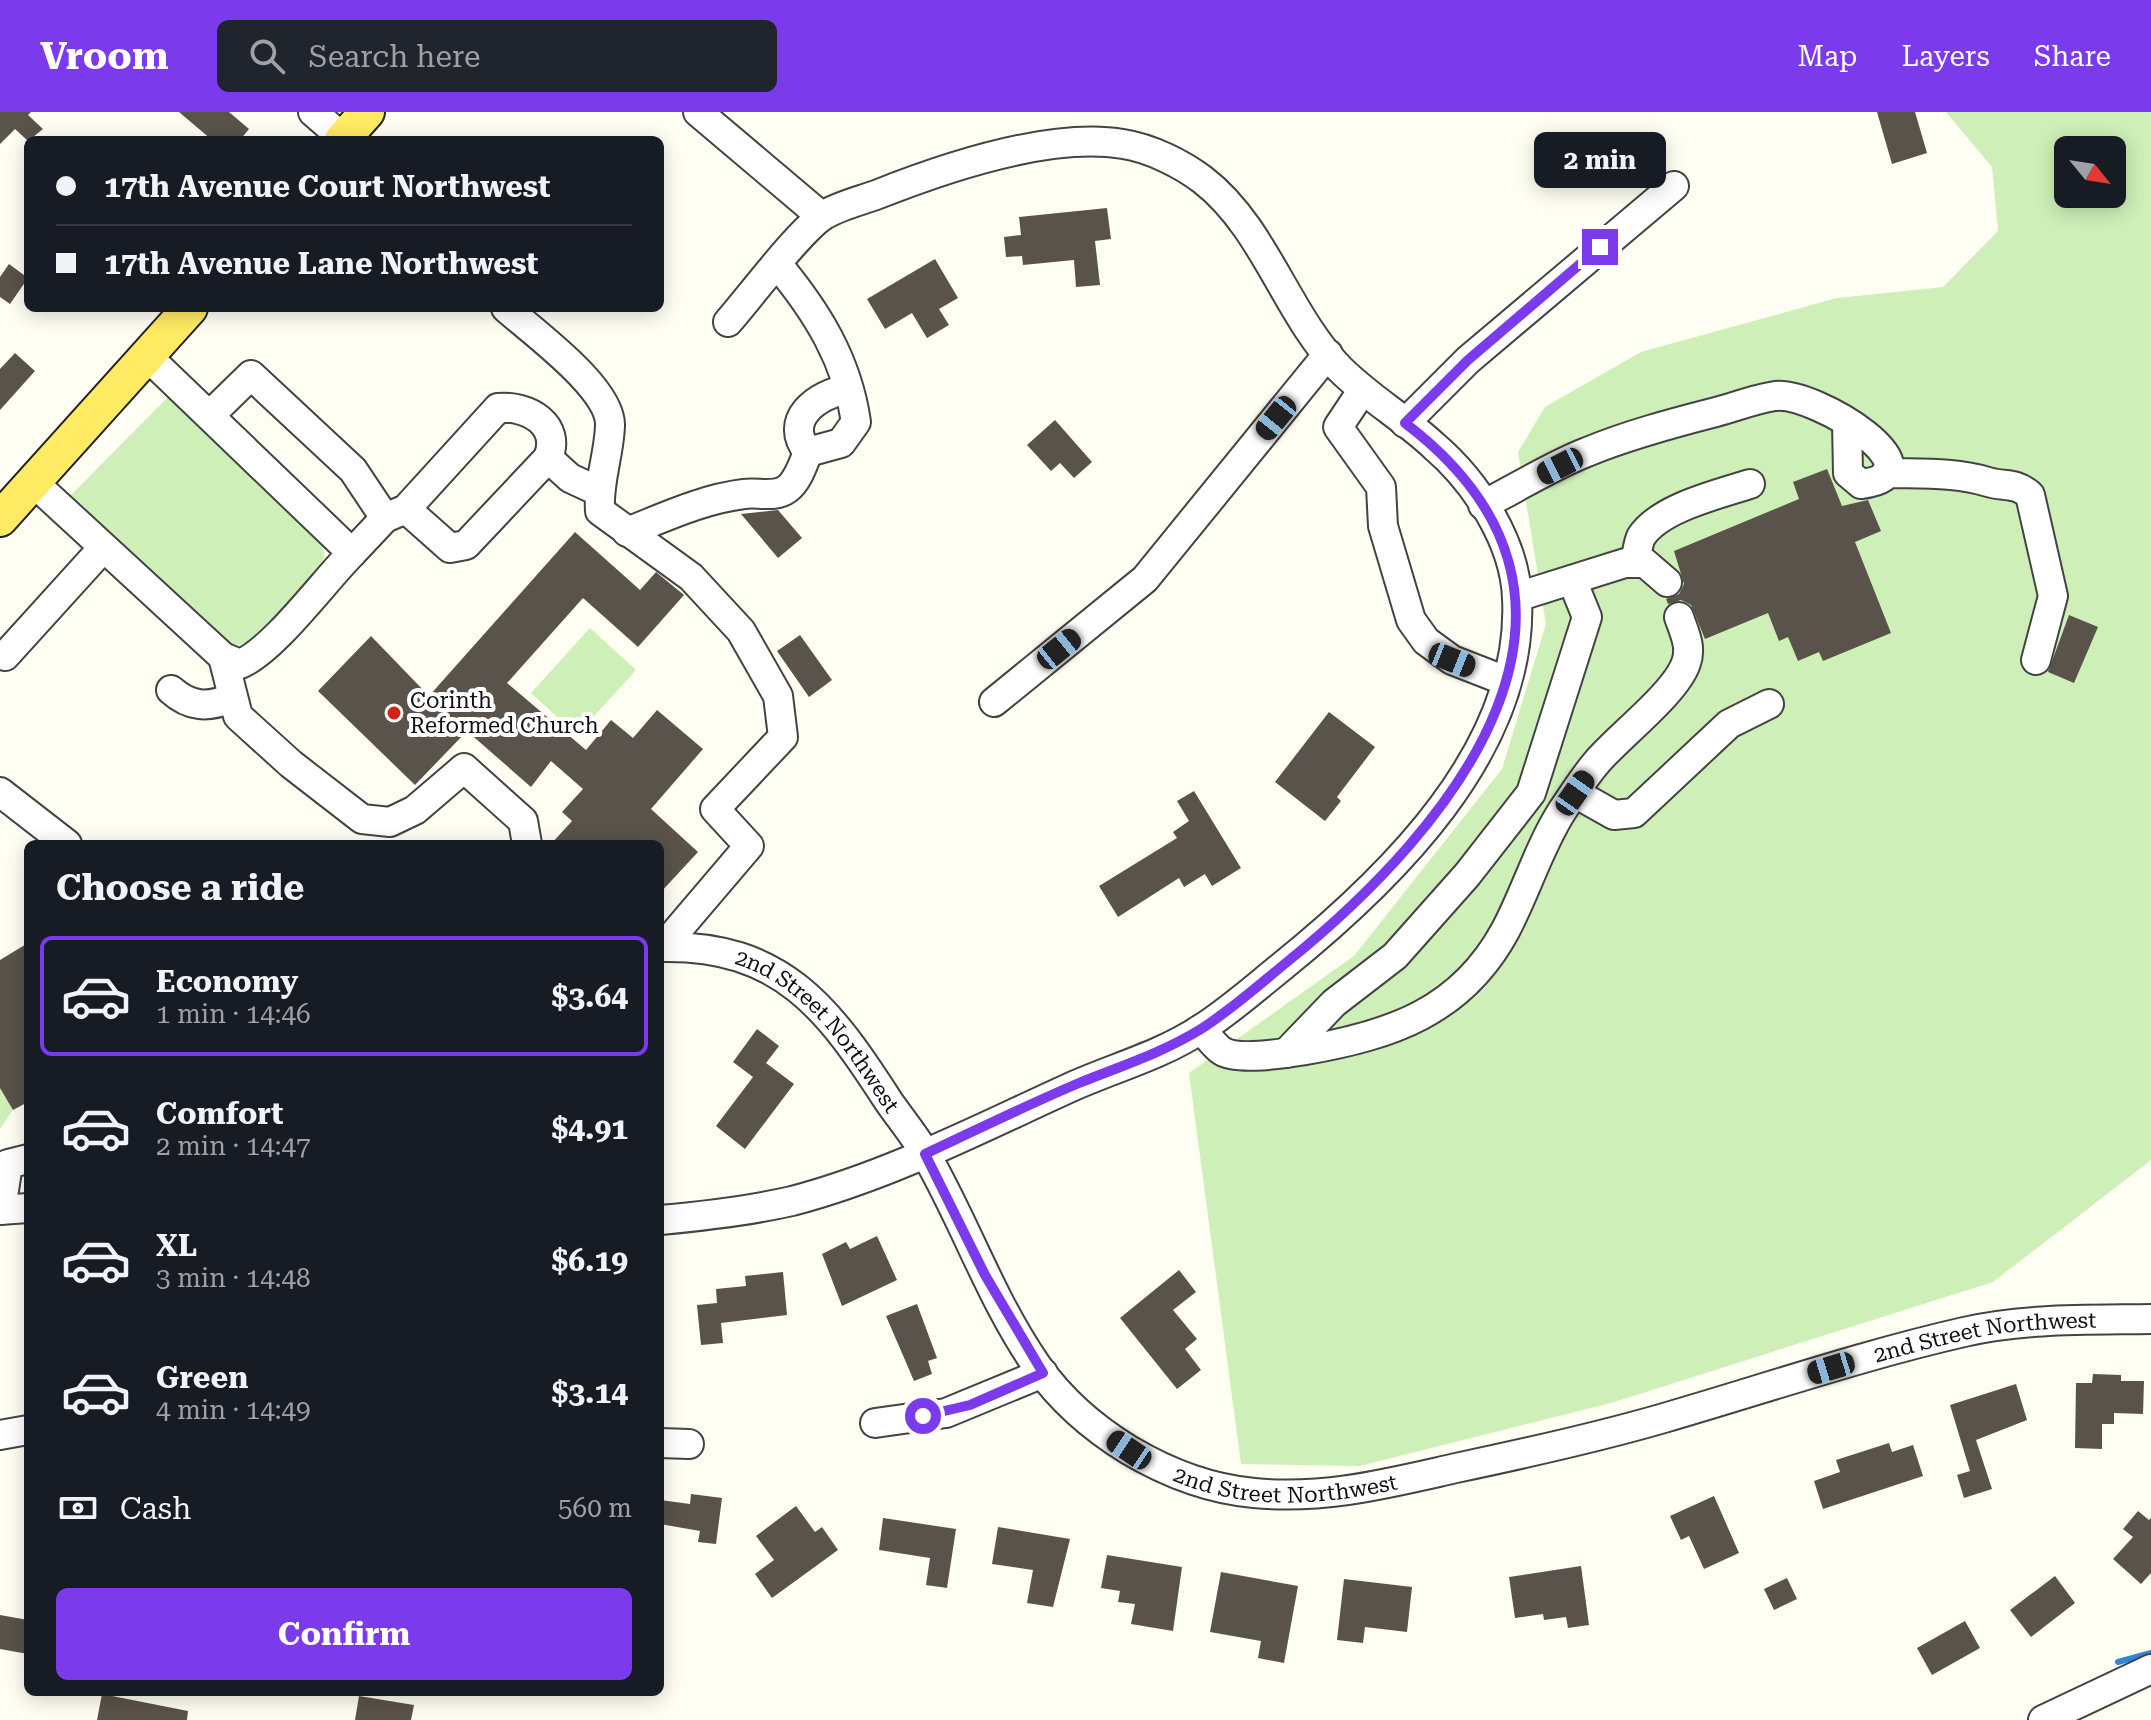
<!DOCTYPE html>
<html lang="en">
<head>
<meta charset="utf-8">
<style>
	:root { --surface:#171b24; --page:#20242c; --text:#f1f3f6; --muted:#9ea1a6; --line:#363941; --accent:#7c3aed }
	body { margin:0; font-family:"Roboto Serif",serif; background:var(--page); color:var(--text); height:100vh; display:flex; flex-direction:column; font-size:30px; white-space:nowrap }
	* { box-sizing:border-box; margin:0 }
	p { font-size:26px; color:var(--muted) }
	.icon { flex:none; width:44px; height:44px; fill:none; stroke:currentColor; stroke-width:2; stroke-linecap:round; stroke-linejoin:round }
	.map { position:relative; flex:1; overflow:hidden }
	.sheet { position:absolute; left:24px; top:728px; width:640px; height:856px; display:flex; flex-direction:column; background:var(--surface); border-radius:12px; box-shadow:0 4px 20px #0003 }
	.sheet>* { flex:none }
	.banner { position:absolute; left:24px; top:24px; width:640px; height:176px; border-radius:12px; box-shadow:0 4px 20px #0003; display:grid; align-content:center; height:176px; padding:0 32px; background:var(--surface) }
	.needle { width:52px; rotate:120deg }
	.fabs { position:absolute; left:2054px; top:24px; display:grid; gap:16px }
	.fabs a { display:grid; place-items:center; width:72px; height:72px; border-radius:12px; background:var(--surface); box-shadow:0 4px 20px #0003; font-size:40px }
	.end { position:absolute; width:36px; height:36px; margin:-18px; border:10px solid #7c3aed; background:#fff; box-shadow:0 0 0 4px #fff }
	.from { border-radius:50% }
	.bubble { position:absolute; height:56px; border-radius:12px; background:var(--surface); box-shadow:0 4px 20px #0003; font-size:26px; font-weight:700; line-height:56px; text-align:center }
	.car { position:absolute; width:24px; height:48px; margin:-24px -12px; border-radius:10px; box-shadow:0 0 6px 2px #0007; background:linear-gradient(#222 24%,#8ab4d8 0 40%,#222 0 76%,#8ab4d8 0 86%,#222 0) }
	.banner b { display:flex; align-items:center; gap:28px; height:76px; font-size:30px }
	.banner b+b { border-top:2px solid var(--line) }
	.banner i { width:20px; height:20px; background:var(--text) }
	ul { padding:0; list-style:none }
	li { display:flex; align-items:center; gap:24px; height:120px; margin:0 16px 12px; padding:0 16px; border:4px solid transparent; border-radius:12px }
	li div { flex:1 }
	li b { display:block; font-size:30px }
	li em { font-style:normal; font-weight:700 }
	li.selected { border-color:var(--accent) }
	li>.icon { width:72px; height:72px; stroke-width:1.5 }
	h2 { padding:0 32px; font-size:36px; line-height:96px }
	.pay { display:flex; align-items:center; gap:20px; height:88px; padding:0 32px; font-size:30px }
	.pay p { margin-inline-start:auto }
	.primary-button { display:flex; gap:16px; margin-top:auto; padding:16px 32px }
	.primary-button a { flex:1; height:92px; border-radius:12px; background:var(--accent); color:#fff; font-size:32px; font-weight:700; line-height:92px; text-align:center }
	header { display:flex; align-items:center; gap:48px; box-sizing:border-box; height:112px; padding:0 40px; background:var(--accent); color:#fff }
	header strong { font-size:38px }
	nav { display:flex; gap:44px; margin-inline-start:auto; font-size:28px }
	.search { width:560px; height:72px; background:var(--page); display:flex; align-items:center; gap:20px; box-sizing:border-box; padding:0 28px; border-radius:12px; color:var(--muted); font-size:30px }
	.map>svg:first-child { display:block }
	.green { fill:#ceefb7; fill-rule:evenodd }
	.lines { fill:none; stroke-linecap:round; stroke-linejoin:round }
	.stream { stroke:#3084dc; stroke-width:6 }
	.building { fill:#5a534b }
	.minor-casing { stroke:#434343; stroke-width:32 }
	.major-casing { stroke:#212121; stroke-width:38 }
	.minor { stroke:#fff; stroke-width:28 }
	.major { stroke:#ffeb63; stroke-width:34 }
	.route { stroke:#7c3aed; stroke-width:10 }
	.poi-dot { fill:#d12417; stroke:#fff; stroke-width:3 }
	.labels { text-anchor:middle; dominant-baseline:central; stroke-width:8; stroke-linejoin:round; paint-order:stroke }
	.poi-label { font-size:22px; fill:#101010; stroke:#fff; text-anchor:start }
	.street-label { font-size:22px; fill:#101010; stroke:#fff }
</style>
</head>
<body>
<header>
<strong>Vroom</strong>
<div class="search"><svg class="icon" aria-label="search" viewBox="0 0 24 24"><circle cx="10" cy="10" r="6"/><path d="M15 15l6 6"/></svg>Search here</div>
<nav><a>Map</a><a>Layers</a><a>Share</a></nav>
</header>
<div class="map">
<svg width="2151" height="1608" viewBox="0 0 2151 1608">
	<rect width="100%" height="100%" fill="#fffef3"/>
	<path class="green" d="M1946 0H2151V1048L1993 1170 1611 1291 1360 1354 1241 1352 1189 961 1354 844 1502 657 1546 512 1518 340 1545 295 1641 240 1837 186 1943 175 1998 119 1992 55ZM2068 38H2112V82H2068Z
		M174 279 321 417 324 443 321 461 248 534 226 532 69 385Z
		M590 516 636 558 577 623 531 581Z
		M0 976 14 996 0 1017Z"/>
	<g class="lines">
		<path class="stream" d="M2118 1550 2151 1541"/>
	</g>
	<path class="building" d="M0 0H31L28 3 43 17 28 29 15 17 0 32Z
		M179 0H229L249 17 240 28H212Z
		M1877 0H1915L1927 41 1892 52Z
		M1107 96 1111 127 1095 129 1100 173 1076 175 1074 148 1023 153 1022 144 1006 145 1004 125 1021 123 1019 105Z
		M935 147 958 186 939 197 949 213 927 226 912 201 885 217 867 187Z
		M9 152 28 166 10 192 0 185V165Z
		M15 241 35 259 0 298V257Z
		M1055 308 1092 350 1074 366 1060 351 1051 359 1027 333Z
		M1827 357 1842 394 1868 388 1881 419 1855 430 1891 521 1823 549 1819 540 1798 549 1788 525 1779 529 1768 501 1705 527 1691 493 1681 488 1668 492 1666 487 1679 482 1684 472 1674 439 1799 387 1793 370Z
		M778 398 802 426 778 446 741 402Z
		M575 420 640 478 656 460 684 483 638 535 583 486 507 571 586 638 611 608 633 626 657 598 703 637 651 697 698 740 660 781V732H551L572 709 562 700 583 677 551 649 531 675 467 619 415 673 318 579 371 524 429 584Z
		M2069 503 2098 515 2074 571 2048 560Z
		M800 523 832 568 809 585 777 539Z
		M1329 600 1375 635 1337 685 1341 689 1325 709 1275 670Z
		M1194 679 1241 756 1212 774 1205 762 1184 775 1179 766 1118 805 1099 774 1177 726 1173 720 1189 709 1177 689Z
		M28 831V990L13 998 0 976V848Z
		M757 917 779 934 766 951 794 972 745 1037 716 1014 753 965 733 950Z
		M877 1124 897 1168 842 1194 822 1142 846 1130 850 1137Z
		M1179 1158 1196 1180 1173 1198 1197 1227 1185 1237 1201 1258 1177 1277 1120 1206Z
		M783 1160 787 1203 721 1211 723 1231 701 1233 697 1193 717 1191 716 1177 746 1174 745 1164Z
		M917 1192 937 1246 928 1249 932 1262 914 1269 886 1204Z
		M2093 1262 2121 1263V1269H2144L2143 1302 2114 1301V1312H2102V1337L2075 1336 2076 1271H2092Z
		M2016 1272 2027 1308 1976 1328 1992 1377 1964 1386 1957 1363 1970 1359 1950 1293Z
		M1889 1331 1892 1340 1913 1333 1923 1364 1823 1397 1814 1369 1840 1360 1836 1348Z
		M691 1382 722 1386 716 1432 698 1430 700 1419 660 1412V1388L690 1392Z
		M1714 1384 1739 1441 1704 1457 1689 1424 1681 1428 1670 1404Z
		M796 1394 815 1420 822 1415 838 1438 772 1486 755 1462 774 1448 756 1424Z
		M2138 1399 2149 1408 2151 1406V1461L2141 1472 2113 1447 2133 1425 2123 1417Z
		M883 1406 956 1417 947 1476 926 1473 930 1446 879 1438Z
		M998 1415 1070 1427 1053 1495 1027 1491 1033 1458 992 1452Z
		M1107 1443 1182 1455 1173 1519 1131 1512 1135 1492 1118 1490 1120 1479 1101 1476Z
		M1581 1454 1589 1513 1568 1516 1566 1505 1544 1508 1543 1502 1515 1506 1509 1465Z
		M1221 1460 1298 1474 1284 1551 1258 1546 1261 1529 1210 1520Z
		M2055 1464 2075 1491 2031 1525 2010 1498Z
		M1787 1466 1797 1487 1774 1498 1764 1477Z
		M1344 1467 1412 1475 1407 1520 1365 1515 1363 1531 1337 1528Z
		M0 1503 28 1508V1542L0 1537Z
		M1965 1509 1980 1536 1932 1563 1917 1536Z
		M102 1582 188 1599 187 1608H97Z
		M359 1584 414 1593 411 1608H355Z"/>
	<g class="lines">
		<defs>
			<g id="minor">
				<path d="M313 0 344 27"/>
				<path d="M698 0 821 104"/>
				<path d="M778 153C817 200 847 248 856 310L841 331 808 340C782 308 817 282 848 277"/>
				<path d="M506 196C533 220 612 277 610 314 609 343 598 370 600 399L691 465 741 519 778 584 783 625 715 697 749 734 663 835"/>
				<path d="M1362 279 1338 315 1381 375 1383 414 1411 508 1426 529 1452 548 1506 569"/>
				<path d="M210 303 251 263 353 358 385 406"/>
				<path d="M1405 311 1468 248 1674 74"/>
				<path d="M548 346 570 366 598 379"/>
				<path d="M1886 361C1922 362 1955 360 1988 370 2005 375 2015 370 2030 383L2053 484 2036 548"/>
				<path d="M33 370 223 545 240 552C273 539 324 469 352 441L149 246"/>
				<path d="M1483 393C1517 376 1551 354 1587 340 1628 323 1673 311 1716 300 1735 295 1755 287 1775 284 1816 279 1946 362 1861 372L1848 361 1847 310"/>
				<path d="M627 420C665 405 703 387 744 382 758 380 775 386 787 377 798 369 803 352 808 340"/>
				<path d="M352 441 385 406 406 397 498 296C528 293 562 313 548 346L466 433 450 436 406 397"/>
				<path d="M1635 450C1637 443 1638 431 1641 425 1659 396 1719 382 1750 372"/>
				<path d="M1517 485 1625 451H1645L1667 470"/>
				<path d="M5 544 103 436"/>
				<path d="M223 545 238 604 291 652 362 707 390 710 415 698 464 656 523 709 527 732"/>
				<path d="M171 578C190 595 208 596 231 586"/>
				<path d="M994 590 1145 467 1328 242"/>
				<path d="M0 680 67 732"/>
				<path d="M1575 681 1614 703 1634 701 1729 612 1769 592"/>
				<path id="s1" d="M660 835C782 832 829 897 889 990 901 1007 914 1023 925 1041 965 1110 991 1188 1037 1254 1061 1288 1093 1316 1129 1338 1166 1360 1210 1377 1254 1381 1324 1388 1389 1371 1456 1356 1527 1341 1595 1326 1664 1306 1764 1277 1863 1243 1964 1220 2024 1206 2090 1208 2151 1207"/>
				<path d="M1201 917C1208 924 1214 934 1222 939 1238 949 1287 941 1306 938 1391 923 1461 900 1505 819 1526 780 1538 737 1562 699 1573 683 1584 665 1597 650 1619 624 1676 581 1686 551 1692 535 1684 520 1679 505"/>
				<path d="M1286 941 1334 891 1395 844 1467 763 1531 681 1587 505 1572 468"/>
				<path d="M0 1098 28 1096"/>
				<path d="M1 1098 8 1052 28 1047"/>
				<path d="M660 1108C704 1104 748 1099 792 1089 888 1064 979 1017 1069 976 1113 956 1160 944 1201 917 1228 900 1254 877 1280 856 1388 769 1525 638 1517 486 1515 430 1476 370 1434 334 1404 306 1369 286 1340 257 1286 202 1265 116 1203 68 1182 52 1150 36 1123 32 1050 20 944 56 876 83 859 89 839 94 824 103 801 117 749 186 728 210"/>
				<path d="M875 1311 946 1301 1043 1261"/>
				<path d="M0 1323 28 1318"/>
				<path d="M660 1331 689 1332"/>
				<path d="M2043 1608 2151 1557"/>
			</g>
			<path id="major" d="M342 28 367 0
				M0 407 190 196"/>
		</defs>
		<use href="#minor" class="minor-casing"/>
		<use href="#major" class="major-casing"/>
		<use href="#minor" class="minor"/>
		<use href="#major" class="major"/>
	</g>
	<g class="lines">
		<path class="route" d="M923 1304 970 1293 1043 1261 985 1163 925 1042C976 1018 1027 993 1079 971 1121 954 1162 941 1201 917 1231 898 1259 873 1287 850 1455 714 1639 489 1405 311L1468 248 1600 135"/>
	</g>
	<circle class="poi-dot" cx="394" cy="601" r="8"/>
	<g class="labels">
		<g class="poi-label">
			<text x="410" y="588">Corinth<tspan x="410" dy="25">Reformed Church</tspan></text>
		</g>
		<g class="street-label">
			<text stroke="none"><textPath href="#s1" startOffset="190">2nd Street Northwest</textPath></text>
			<text stroke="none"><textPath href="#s1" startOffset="1606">2nd Street Northwest</textPath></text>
			<text stroke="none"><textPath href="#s1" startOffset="886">2nd Street Northwest</textPath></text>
		</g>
	</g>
</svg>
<div class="fabs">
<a><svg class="needle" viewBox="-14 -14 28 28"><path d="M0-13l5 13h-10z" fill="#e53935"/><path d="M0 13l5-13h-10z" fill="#9ea1a6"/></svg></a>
</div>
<i class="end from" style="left:923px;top:1304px"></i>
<i class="end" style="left:1600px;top:135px"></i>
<div class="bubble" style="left:1534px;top:20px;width:132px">2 min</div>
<i class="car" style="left:1276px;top:306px;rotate:219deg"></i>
<i class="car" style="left:1560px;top:354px;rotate:243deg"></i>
<i class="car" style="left:1059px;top:537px;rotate:51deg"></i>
<i class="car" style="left:1452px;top:548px;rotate:112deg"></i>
<i class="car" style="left:1575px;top:681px;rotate:35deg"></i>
<i class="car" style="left:1831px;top:1256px;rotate:253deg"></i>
<i class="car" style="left:1129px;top:1338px;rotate:304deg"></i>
<div class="banner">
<b><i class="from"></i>17th Avenue Court Northwest</b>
<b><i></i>17th Avenue Lane Northwest</b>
</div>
<section class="sheet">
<h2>Choose a ride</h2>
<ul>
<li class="selected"><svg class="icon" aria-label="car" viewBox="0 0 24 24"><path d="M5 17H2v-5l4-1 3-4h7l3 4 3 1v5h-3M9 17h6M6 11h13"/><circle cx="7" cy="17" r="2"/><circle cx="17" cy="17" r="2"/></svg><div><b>Economy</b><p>1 min · 14:46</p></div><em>$3.64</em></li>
<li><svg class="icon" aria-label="car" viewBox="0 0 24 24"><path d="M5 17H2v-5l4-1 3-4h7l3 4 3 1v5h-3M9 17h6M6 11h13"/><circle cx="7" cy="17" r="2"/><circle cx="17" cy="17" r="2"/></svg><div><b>Comfort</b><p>2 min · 14:47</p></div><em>$4.91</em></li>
<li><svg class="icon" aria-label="car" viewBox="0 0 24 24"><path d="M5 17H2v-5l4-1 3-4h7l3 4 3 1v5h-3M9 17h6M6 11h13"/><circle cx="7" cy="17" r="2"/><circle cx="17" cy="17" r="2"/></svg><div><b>XL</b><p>3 min · 14:48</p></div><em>$6.19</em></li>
<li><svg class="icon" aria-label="car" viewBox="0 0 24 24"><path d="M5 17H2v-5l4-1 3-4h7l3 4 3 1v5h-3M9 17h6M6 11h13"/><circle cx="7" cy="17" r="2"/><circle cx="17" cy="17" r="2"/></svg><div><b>Green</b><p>4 min · 14:49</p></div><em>$3.14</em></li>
</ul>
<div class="pay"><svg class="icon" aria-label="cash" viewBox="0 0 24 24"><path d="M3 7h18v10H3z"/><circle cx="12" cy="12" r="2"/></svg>Cash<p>560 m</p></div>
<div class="primary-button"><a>Confirm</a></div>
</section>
</div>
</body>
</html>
